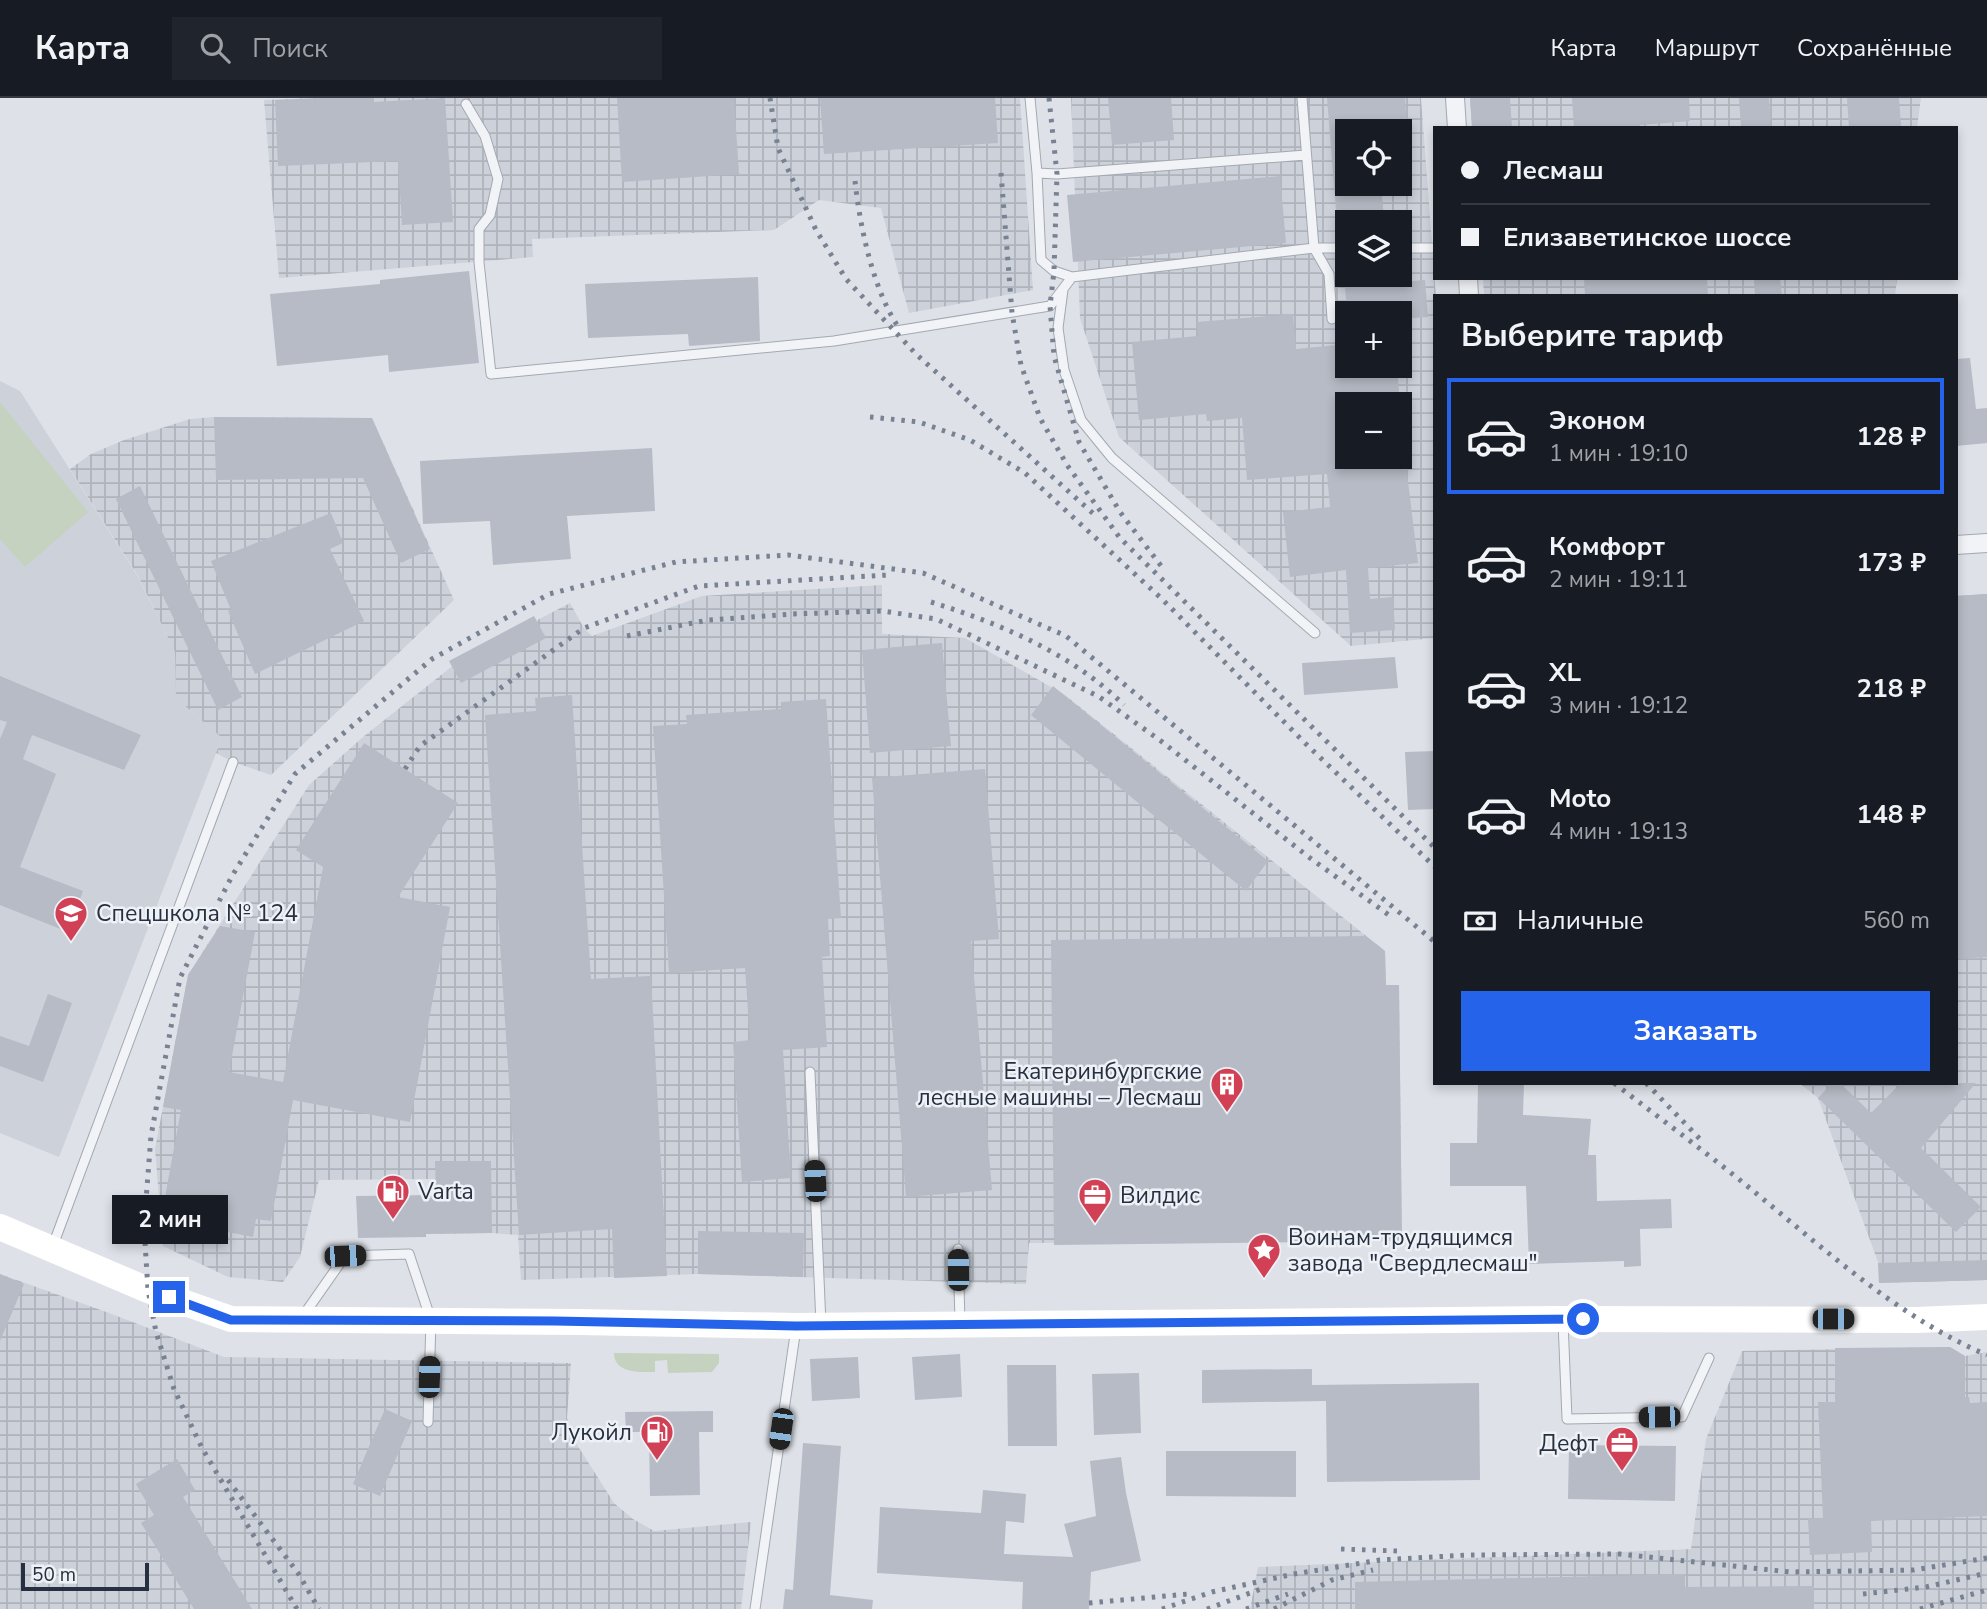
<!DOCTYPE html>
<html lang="ru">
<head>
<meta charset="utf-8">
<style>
	:root { --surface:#171b24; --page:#20242c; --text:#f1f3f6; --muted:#9ea1a6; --line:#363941; --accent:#2563eb }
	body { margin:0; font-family:"Nunito Sans",sans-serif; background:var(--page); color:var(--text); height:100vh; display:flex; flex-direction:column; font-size:26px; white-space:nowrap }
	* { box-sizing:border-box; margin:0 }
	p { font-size:23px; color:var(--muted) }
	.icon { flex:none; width:38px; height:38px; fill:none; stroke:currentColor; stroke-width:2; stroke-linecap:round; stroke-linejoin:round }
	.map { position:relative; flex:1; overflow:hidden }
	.drawer { position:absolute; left:1433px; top:196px; width:525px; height:791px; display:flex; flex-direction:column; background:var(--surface); border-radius:0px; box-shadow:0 4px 10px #0003 }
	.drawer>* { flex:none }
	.banner { position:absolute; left:1433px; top:28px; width:525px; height:154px; border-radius:0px; box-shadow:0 4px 10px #0003; display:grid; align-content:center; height:154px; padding:0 28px; background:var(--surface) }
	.fabs { position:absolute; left:1335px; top:21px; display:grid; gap:14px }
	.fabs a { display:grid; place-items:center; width:77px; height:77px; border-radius:0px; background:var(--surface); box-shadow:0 4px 10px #0003; font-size:35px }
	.scale { position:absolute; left:21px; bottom:18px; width:128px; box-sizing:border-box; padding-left:7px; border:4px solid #273040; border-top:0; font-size:19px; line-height:24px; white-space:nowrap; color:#273040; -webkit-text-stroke:5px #eef1f6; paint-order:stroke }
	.end { position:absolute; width:32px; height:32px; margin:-16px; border:9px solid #2563eb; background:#fff; box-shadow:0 0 0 4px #fff }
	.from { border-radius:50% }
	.bubble { position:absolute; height:49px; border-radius:0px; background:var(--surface); box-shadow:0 4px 10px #0003; font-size:23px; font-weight:700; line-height:49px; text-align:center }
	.car { position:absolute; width:21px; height:42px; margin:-21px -10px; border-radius:9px; box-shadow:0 0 5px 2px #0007; background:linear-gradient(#222 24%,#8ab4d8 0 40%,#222 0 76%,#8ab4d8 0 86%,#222 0) }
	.banner b { display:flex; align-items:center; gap:24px; height:66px; font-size:26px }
	.banner b+b { border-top:2px solid var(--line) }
	.banner i { width:18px; height:18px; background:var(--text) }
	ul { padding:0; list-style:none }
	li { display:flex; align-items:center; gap:21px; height:116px; margin:0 14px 10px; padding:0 14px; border:4px solid transparent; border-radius:0px }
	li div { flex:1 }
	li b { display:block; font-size:26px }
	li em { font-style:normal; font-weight:700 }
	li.on { border-color:var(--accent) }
	li>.icon { width:63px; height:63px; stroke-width:1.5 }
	h2 { padding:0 28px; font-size:32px; line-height:84px }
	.pay { display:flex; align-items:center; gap:18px; height:77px; padding:0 28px; font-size:26px }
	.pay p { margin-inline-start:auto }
	.primary-button { display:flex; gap:14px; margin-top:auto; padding:14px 28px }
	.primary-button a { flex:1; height:80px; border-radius:0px; background:var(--accent); color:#fff; font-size:28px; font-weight:700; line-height:80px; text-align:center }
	header { display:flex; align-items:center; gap:42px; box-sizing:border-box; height:98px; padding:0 35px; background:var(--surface); border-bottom:2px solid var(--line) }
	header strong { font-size:33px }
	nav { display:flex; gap:38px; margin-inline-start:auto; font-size:24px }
	.search { width:490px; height:63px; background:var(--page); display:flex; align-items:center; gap:18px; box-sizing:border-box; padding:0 24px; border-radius:0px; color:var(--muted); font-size:26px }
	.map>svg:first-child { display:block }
	.built { fill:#ccd1da }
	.industrial { fill:url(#industrial-grid); fill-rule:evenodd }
	.green { fill:#c4d2bf }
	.building { fill:#b6bbc5 }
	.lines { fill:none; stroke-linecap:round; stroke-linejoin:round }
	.lane-casing { stroke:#a3a9b2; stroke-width:11 }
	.street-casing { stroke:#a3a9b2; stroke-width:20 }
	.lane { stroke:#f1f3f6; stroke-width:9 }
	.street { stroke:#f1f3f6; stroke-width:18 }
	.secondary { stroke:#fff; stroke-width:26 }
	.rail { stroke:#788292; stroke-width:5; stroke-dasharray:3.5 7; stroke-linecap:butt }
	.route { stroke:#2563eb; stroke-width:9 }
	.labels { text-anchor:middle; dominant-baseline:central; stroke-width:5; stroke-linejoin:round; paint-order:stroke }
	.poi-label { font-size:23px; fill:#273040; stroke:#eef1f6; text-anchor:start }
</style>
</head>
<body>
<header>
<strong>Карта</strong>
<div class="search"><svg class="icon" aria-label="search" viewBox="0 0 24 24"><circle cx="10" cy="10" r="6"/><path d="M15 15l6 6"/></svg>Поиск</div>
<nav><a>Карта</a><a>Маршрут</a><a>Сохранённые</a></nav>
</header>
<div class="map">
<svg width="1987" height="1511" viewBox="0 0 1987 1511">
	<defs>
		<pattern id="industrial-grid" width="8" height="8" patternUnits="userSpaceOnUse" patternTransform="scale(1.75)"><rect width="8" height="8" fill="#ccd1da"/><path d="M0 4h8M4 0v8" fill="none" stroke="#afb4bc"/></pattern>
	</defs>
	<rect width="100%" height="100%" fill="#dee2e8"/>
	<path class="built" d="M0 283 20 293 138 479 175 554 176 600 222 640 59 1059 0 1035Z"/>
	<path class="industrial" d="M311 0H1020L1033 192 909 215 881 110 819 102 774 132 532 141 533 159 279 180 264 2Z
		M1071 0H1421L1436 198 1435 540 1351 548 1119 339 1080 220ZM1348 33H1400V86H1348ZM1348 124H1400V177H1348ZM1348 215H1400V268H1348ZM1348 306H1400V359H1348Z
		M1470 0H1921L1917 30H1472Z
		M1483 180H1897L1895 198H1484Z
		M214 319 372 320 454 502 271 677 233 664 216 655 222 640 176 600 175 554 138 478 70 371 91 356 124 342 190 321Z
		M882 487V536L965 540 1065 597 1385 853 1386 887H1399L1402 1143 1029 1145 1026 1186 698 1176 521 1182 518 1137 492 1135 436 1136 435 1081 319 1082 300 1159 283 1184 228 1179 163 1148 155 1051 188 877 309 687 363 639 460 562 570 505 584 530 592 538 702 498Z
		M1987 496V1182L1879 1185 1878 1164 1818 1000 1799 985H1956L1957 498Z
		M0 1176 109 1215 224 1259 571 1265 567 1320 574 1342 614 1405 633 1421 654 1433 751 1424 741 1511H0Z
		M1950 1249 1965 1258 1987 1254V1511H1250L1258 1469 1691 1451 1706 1341 1742 1253Z"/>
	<path class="green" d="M0 304 88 414 25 469 0 441Z
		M614 1255 719 1256V1265L712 1274 668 1275 667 1262 655 1263V1274C641 1274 614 1276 614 1255Z"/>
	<path class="building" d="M323 0H374V4L445 0 453 124 402 127 398 63 278 68 275 2Z
		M617 0H734L739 76 622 84Z
		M820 0H995L998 45 824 56Z
		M1108 0H1171L1174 42 1112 47Z
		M1327 0H1405L1407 33H1348V86H1381L1384 121 1337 124Z
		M1470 0H1510L1512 30H1472Z
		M1572 0H1689L1690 23 1640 27V30H1574Z
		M1739 0H1769L1771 30H1741Z
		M1847 0H1899L1901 28 1849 30Z
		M1280 78 1286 145 1073 164 1067 97Z
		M469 173 479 265 389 274 388 257 277 268 270 196 380 186V182Z
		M758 179 760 243 689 248 688 236 588 240 585 186Z
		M1584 180H1649V182L1707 180 1708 198H1585Z
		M1754 180H1780L1782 198H1755Z
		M1425 182 1428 219 1400 221V215H1347L1345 189Z
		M1293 216 1296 251 1348 246V268H1397L1400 306H1348V359H1405L1418 465 1368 470 1370 501 1393 499 1395 532 1350 535 1346 472 1290 479 1283 414 1330 409 1327 376 1247 382 1242 320 1207 323 1206 316 1139 322 1132 244 1198 238 1197 224Z
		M1970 260 1976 311 1987 310V345L1956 348V261Z
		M214 319 372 320 430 451 401 465 363 380 216 382Z
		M652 350 655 413 567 418 571 461 493 467 490 423 423 426 420 363Z
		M140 388 242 599 218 612 116 401Z
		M331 415 343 445 330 451 364 523 255 576 228 513 231 512 211 463Z
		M1987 496V859L1956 861V498Z
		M534 518 546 540 461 585 449 563Z
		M942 545 951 648 870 655 862 552Z
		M1395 559 1398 590 1304 597 1302 565Z
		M0 578 141 637 124 672 32 637 23 661 56 676 20 769 83 793 68 834 0 807V641L7 624 0 622Z
		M1053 588 1268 763 1246 793 1031 617Z
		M572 597 591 881 651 878 667 1178 614 1180 612 1131 519 1137 485 617 536 613 535 600Z
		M826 601 841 820 828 821 830 858 822 859 827 949 783 952 791 1080 742 1084 733 944 750 942 745 870 669 875 653 628 687 626 686 617 781 611V604Z
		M364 645 458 705 398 799 450 809 410 1024 293 1002 271 1123 256 1121 253 1139 181 1125 185 1102 165 1099 181 1012 163 1009 188 877 220 828 255 834 229 974 283 984 323 769 296 752Z
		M1435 653V711L1408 712 1405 654Z
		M985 671 999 841 971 843 992 1092 906 1099 872 680Z
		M1366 838 1385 853 1386 887H1399L1402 1143 1054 1147 1051 842Z
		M48 896 72 905 43 984 0 968V938L29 948Z
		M1478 985H1524L1523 1017 1591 1021 1588 1057H1596L1597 1103 1671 1101 1672 1130 1640 1131 1641 1168 1624 1169V1163L1529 1166 1526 1088H1450V1045H1477Z
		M1832 985H1840L1871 1015 1901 985H1976L1921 1050 1981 1109 1956 1134 1818 1000Z
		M435 1063H491L492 1135 426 1136V1139L358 1140 356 1098 436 1097Z
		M698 1133 804 1135 803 1179 698 1176Z
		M1987 1162V1182L1879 1185 1878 1165Z
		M0 1176 24 1186 0 1243Z
		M1950 1249 1965 1258V1299H1969L1970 1305 1987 1304V1418L1871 1423 1872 1454 1810 1457 1808 1421 1823 1420 1818 1304H1835V1250Z
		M960 1256 962 1299 915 1302 912 1259Z
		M858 1259 860 1300 812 1303 810 1261Z
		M1007 1267H1056L1057 1348H1008Z
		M1312 1271V1287L1479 1285 1480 1382 1327 1384 1326 1303 1202 1305V1272Z
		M1139 1275 1141 1335 1094 1337 1092 1276Z
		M385 1311 412 1323 380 1398 353 1386Z
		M713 1313V1334H699L700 1397 650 1398 649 1334H626L625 1314Z
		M803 1345 841 1348 830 1497 873 1502 872 1511H783L785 1491 793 1492Z
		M1569 1347 1676 1348 1675 1403 1568 1401Z
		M1166 1353H1296V1399L1166 1398Z
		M1121 1359 1126 1395 1141 1463 1091 1474 1089 1511H1022L1023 1484 877 1475 880 1409 981 1415 983 1392 1026 1396 1024 1425 1006 1423 1004 1456 1073 1459 1064 1426 1096 1418 1090 1363Z
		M177 1361 195 1392 183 1399 252 1511H194L141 1425 154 1417 136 1386Z
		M1685 1476V1489L1814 1488V1511H1355V1484Z"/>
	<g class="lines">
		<defs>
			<path id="lane" d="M1030 0 1037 75 1041 162 1054 173 1072 179
				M1302 0 1314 150 1329 176 1332 221
				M466 6 485 38 498 81 490 117 479 131V164L491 276 834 243 1050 208 1072 179 1314 150H1348
				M1037 75 1057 76 1306 57
				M1400 150H1435
				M1063 192 1058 230 1064 272 1081 322 1112 360 1315 535
				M810 974 821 1226
				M52 1150 233 664
				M958 1151 960 1224
				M303 1218 345 1158 409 1156 431 1222 428 1324
				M1563 1223 1567 1321 1682 1319 1709 1260
				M755 1511 796 1230"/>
			<path id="street" d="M1455 0 1457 30
				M1468 180 1469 198
				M1956 447 1987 445"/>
		</defs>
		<use href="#lane" class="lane-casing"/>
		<use href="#street" class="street-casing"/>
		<use href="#lane" class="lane"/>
		<use href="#street" class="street"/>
		<path class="secondary" d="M0 1129 148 1192 231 1221 580 1224 796 1228 1563 1221 1917 1222 1987 1219"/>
		<path class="rail" d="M770 0 778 50 816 132 846 181 916 256 1097 419
			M1049 0 1057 76 1054 173 1050 208 1054 258 1079 344 1120 414 1165 473
			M1001 75 1012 215 1021 267 1040 320 1067 367 1120 440 1435 750
			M855 83C860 129 873 192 899 230
			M870 319 919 324 970 342 1025 375 1162 501 1306 646 1435 769
			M931 504C1001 526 1071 555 1124 607
			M627 538 708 522 792 516 882 513 936 521 1098 598 1161 643 1310 760 1393 820
			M405 671 420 648 584 530 699 488 888 477
			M1614 985C1662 1022 1711 1058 1757 1096 1830 1156 1900 1220 1987 1257
			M1646 985 1700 1041
			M228 1382 298 1475 319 1511
			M1341 1451 1397 1453
			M1863 1496 1926 1489 1987 1475
			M1089 1505 1188 1496
			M297 1511 202 1350 174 1291 156 1234 148 1192 144 1128 151 1038 180 880 232 778 295 676 432 561 549 496 676 464 788 457 923 475 1066 538 1435 844
			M1162 1511 1212 1494 1294 1476 1380 1462 1467 1457 1620 1456 1790 1474 1914 1472 1987 1460
			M1207 1511 1261 1491
			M1246 1511 1288 1496
			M1274 1511 1332 1482 1373 1472
			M1920 1511 1987 1492"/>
	</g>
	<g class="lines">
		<path class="route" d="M169 1199 231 1222 555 1223 796 1228 1583 1221"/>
	</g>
	<defs>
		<symbol id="school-pin" viewBox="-11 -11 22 30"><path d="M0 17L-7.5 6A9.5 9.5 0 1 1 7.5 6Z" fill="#d14055" stroke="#eef1f6"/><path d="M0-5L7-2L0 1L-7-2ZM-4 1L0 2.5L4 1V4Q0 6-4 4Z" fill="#fff"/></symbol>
		<symbol id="building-pin" viewBox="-11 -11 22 30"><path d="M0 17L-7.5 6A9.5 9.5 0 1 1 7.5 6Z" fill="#d14055" stroke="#eef1f6"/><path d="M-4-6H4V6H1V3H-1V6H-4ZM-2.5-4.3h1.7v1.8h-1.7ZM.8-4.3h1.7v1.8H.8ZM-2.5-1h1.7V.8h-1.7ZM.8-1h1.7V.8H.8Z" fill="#fff"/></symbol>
		<symbol id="fuel-pin" viewBox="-11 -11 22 30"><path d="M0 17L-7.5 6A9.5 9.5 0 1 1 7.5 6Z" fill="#d14055" stroke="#eef1f6"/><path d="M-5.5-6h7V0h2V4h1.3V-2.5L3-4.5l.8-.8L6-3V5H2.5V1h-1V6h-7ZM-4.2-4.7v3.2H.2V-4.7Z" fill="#fff"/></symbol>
		<symbol id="office-pin" viewBox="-11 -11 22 30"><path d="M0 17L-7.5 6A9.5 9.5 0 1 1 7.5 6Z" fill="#d14055" stroke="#eef1f6"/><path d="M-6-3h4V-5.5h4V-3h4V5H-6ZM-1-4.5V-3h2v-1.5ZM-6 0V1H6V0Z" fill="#fff"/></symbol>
		<symbol id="sight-pin" viewBox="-11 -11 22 30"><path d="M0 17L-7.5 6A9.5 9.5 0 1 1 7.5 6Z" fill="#d14055" stroke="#eef1f6"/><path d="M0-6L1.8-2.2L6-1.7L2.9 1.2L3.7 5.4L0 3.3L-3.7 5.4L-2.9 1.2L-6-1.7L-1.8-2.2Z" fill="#fff"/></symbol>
	</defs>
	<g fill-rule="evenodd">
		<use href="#school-pin" x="52" y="796" width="38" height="52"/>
		<use href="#building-pin" x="1208" y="967" width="38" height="52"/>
		<use href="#fuel-pin" x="374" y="1074" width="38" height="52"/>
		<use href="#office-pin" x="1076" y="1078" width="38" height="52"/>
		<use href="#sight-pin" x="1245" y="1133" width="38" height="52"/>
		<use href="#fuel-pin" x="638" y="1315" width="38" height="52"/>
		<use href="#office-pin" x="1603" y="1326" width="38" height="52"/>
	</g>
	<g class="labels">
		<g class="poi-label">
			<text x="96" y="815">Спецшкола № 124</text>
			<text x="1202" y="973" text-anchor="end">Екатеринбургские<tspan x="1202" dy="26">лесные машины – Лесмаш</tspan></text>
			<text x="418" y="1093">Varta</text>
			<text x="1120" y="1097">Вилдис</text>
			<text x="1288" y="1139">Воинам-трудящимся<tspan x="1288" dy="26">завода "Свердлесмаш"</tspan></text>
			<text x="632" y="1334" text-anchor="end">Лукойл</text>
			<text x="1598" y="1345" text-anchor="end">Дефт</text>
		</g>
	</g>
</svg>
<div class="fabs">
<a><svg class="icon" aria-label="locate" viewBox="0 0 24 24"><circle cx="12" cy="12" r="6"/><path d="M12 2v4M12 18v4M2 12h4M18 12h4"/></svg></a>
<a><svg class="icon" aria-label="layers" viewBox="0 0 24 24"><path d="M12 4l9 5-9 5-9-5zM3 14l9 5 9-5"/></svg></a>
<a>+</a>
<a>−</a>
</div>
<div class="scale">50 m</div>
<i class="end from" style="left:1583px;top:1221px"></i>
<i class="end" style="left:169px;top:1199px"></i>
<div class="bubble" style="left:112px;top:1097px;width:116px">2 мин</div>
<i class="car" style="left:815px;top:1083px;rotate:357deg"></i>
<i class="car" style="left:345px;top:1158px;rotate:88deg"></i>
<i class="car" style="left:958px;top:1172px;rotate:359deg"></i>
<i class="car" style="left:1833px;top:1221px;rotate:90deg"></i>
<i class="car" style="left:429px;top:1279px;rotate:2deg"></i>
<i class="car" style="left:1659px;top:1319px;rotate:269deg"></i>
<i class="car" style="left:781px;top:1331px;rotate:188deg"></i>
<div class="banner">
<b><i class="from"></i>Лесмаш</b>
<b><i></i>Елизаветинское шоссе</b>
</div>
<section class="drawer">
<h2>Выберите тариф</h2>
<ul>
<li class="on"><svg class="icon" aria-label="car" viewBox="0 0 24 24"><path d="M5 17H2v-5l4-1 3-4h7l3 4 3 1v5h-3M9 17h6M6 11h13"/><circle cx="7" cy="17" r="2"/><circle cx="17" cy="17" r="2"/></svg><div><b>Эконом</b><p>1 мин · 19:10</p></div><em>128 ₽</em></li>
<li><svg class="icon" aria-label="car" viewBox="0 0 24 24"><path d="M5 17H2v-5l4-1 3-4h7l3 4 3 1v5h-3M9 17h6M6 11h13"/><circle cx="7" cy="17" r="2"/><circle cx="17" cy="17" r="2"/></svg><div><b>Комфорт</b><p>2 мин · 19:11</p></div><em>173 ₽</em></li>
<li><svg class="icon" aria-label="car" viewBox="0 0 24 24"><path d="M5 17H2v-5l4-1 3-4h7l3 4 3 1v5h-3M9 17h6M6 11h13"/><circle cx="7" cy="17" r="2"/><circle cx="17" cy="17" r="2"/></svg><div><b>XL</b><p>3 мин · 19:12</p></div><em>218 ₽</em></li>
<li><svg class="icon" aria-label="car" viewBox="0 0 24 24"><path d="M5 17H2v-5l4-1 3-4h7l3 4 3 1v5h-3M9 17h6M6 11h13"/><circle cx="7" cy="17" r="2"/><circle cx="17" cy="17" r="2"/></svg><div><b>Moto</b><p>4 мин · 19:13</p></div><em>148 ₽</em></li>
</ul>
<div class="pay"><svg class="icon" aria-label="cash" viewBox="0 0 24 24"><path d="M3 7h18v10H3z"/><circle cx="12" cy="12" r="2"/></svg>Наличные<p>560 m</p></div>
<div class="primary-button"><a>Заказать</a></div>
</section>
</div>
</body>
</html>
